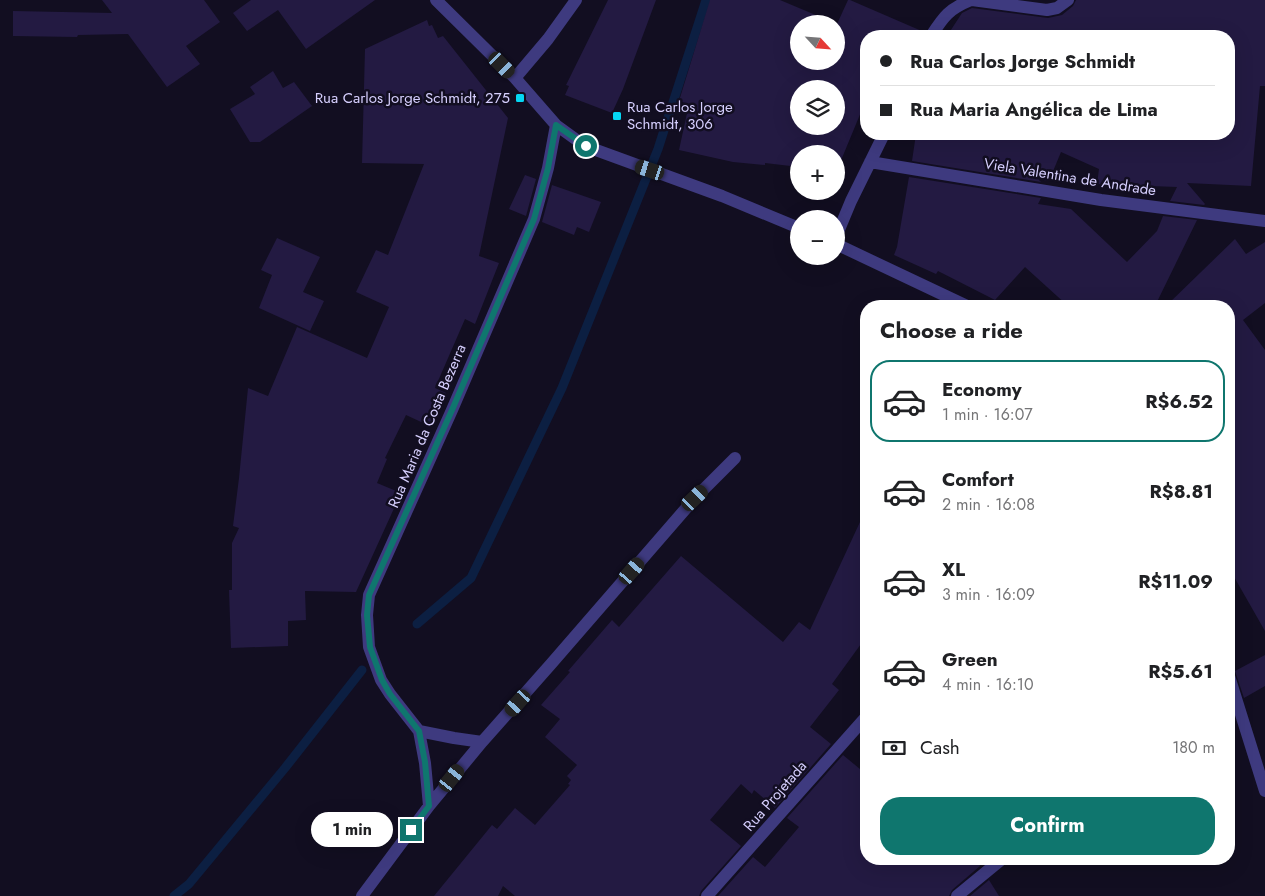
<!DOCTYPE html>
<html lang="en">
<head>
<meta charset="utf-8">
<style>
	:root { --surface:#fff; --page:#f2f2f2; --text:#202124; --muted:#757577; --line:#e0e0e0; --accent:#0f766e }
	body { margin:0; font-family:Jost,sans-serif; background:var(--page); color:var(--text); height:100vh; display:flex; flex-direction:column; font-size:19px; white-space:nowrap }
	* { box-sizing:border-box; margin:0 }
	p { font-size:16px; color:var(--muted) }
	.icon { flex:none; width:28px; height:28px; fill:none; stroke:currentColor; stroke-width:2; stroke-linecap:round; stroke-linejoin:round }
	.map { position:relative; flex:1; overflow:hidden }
	.side { position:absolute; left:860px; top:300px; width:375px; height:565px; display:flex; flex-direction:column; background:var(--surface); border-radius:20px; box-shadow:0 5px 20px #0002 }
	.side>* { flex:none }
	.banner { position:absolute; left:860px; top:30px; width:375px; height:110px; border-radius:20px; box-shadow:0 5px 20px #0002; display:grid; align-content:center; height:110px; padding:0 20px; background:var(--surface) }
	.needle { width:32px; rotate:116deg }
	.buttons { position:absolute; left:790px; top:15px; display:grid; gap:10px }
	.buttons a { display:grid; place-items:center; width:55px; height:55px; border-radius:50%; background:var(--surface); box-shadow:0 5px 20px #0002; font-size:25px }
	.end { position:absolute; width:22px; height:22px; margin:-11px; border:6px solid #0f766e; background:#fff; box-shadow:0 0 0 2px #fff }
	.from { border-radius:50% }
	.bubble { position:absolute; height:35px; border-radius:18px; background:var(--surface); box-shadow:0 5px 20px #0002; font-size:16px; font-weight:700; line-height:35px; text-align:center }
	.car { position:absolute; width:15px; height:30px; margin:-15px -8px; border-radius:6px; box-shadow:0 0 4px 1px #0007; background:linear-gradient(#222 24%,#8ab4d8 0 40%,#222 0 76%,#8ab4d8 0 86%,#222 0) }
	.banner b { display:flex; align-items:center; gap:18px; height:48px; font-size:19px }
	.banner b+b { border-top:1px solid var(--line) }
	.banner i { width:12px; height:12px; background:var(--text) }
	ul { padding:0; list-style:none }
	li { display:flex; align-items:center; gap:15px; height:82px; margin:0 10px 8px; padding:0 10px; border:2px solid transparent; border-radius:20px }
	li div { flex:1 }
	li b { display:block; font-size:19px }
	li em { font-style:normal; font-weight:700 }
	li.current { border-color:var(--accent) }
	li>.icon { width:45px; height:45px; stroke-width:1.5 }
	h2 { padding:0 20px; font-size:22px; line-height:60px }
	.pay { display:flex; align-items:center; gap:12px; height:55px; padding:0 20px; font-size:19px }
	.pay p { margin-inline-start:auto }
	.cta { display:flex; gap:10px; margin-top:auto; padding:10px 20px }
	.cta a { flex:1; height:58px; border-radius:20px; background:var(--accent); color:#fff; font-size:20px; font-weight:700; line-height:58px; text-align:center }
	.map>svg:first-child { display:block }
	.lines { fill:none; stroke-linecap:round; stroke-linejoin:round }
	.stream { stroke:#0c1f42; stroke-width:9 }
	.building { fill:#231a42; fill-rule:evenodd }
	.minor { stroke:#3e3a7f; stroke-width:12 }
	.route { stroke:#0f766e; stroke-width:6 }
	.poi-dot { fill:#05d7f4; stroke:#120e21; stroke-width:2 }
	.labels { text-anchor:middle; dominant-baseline:central; stroke-width:5; stroke-linejoin:round; paint-order:stroke }
	.poi-label { font-size:15px; fill:#d6cffe; stroke:#120e21; text-anchor:end }
	.street-label { font-size:15px; fill:#d6cffe; stroke:#120e21 }
</style>
</head>
<body>
<div class="map">
<svg width="1265" height="896" viewBox="0 0 1265 896">
	<rect width="100%" height="100%" fill="#120e21"/>
	<g class="lines">
		<path class="stream" d="M417 624 471 578 562 388 658 149 706 0
			M174 896 189 884 285 768 362 670"/>
	</g>
	<path class="building" d="M102 0H204L220 22 186 46 200 64 167 87 128 34 78 35 77 37 13 36V11L112 13Z
		M251 0H375L306 49 278 10 247 31 233 13Z
		M608 0H656L623 89 612 113 565 95 569 86 566 85 571 75Z
		M710 0H780L837 24 848 0H850L924 32 923 36H866V100L837 170 836 154H799V167L765 163V165L733 162 679 150 689 104 679 101ZM799 24H836V61H799ZM799 89H836V126H799Z
		M1076 0H1265V86H1260L1251 186 1187 183 1205 204 1204 205 1170 201 1177 187 1097 184 1099 169 1061 152 1049 181 1038 179 1041 182 912 161 916 134H1229V36H947L962 13 972 8 1048 18 1062 15 1073 6Z
		M427 20 429 26 432 25 438 38 443 36 508 118 479 256 499 263 475 324 465 319 435 388 446 393 432 427 406 415 385 458 387 459 377 483 401 493 356 592 305 591 306 620 288 621V646L231 648 229 590H232V543L239 528 233 526 239 478 248 388 268 396 297 327 367 358 389 307 356 292 376 250 388 255 424 164 362 163 365 49Z
		M273 71 283 88 294 82 312 106 260 142H250L230 109 255 94 250 87Z
		M525 175 536 179 526 216 509 209Z
		M909 177 1041 198 1038 204 1071 209 1127 262 1157 231 1163 216 1197 220 1155 306H1068L1025 267 995 300 938 271 936 274 894 255 897 247Z
		M552 185 601 202 589 232 577 227 574 235 542 222Z
		M277 238 320 257 303 292 324 301 310 331 259 308 272 275 261 270Z
		M1235 239 1246 254 1265 242V303L1243 320 1265 350V631L1229 568V306H1166Z
		M866 509V637L832 684 839 690 810 727 831 744 775 808 754 790 752 794 741 784 710 820 741 846 701 891 699 896H515L503 886 498 896H434L492 825 497 829 515 808 535 825 570 785 568 784 571 780 567 776 577 765 545 737 560 719 541 705 570 672 568 671 612 620 619 627 681 556 783 642 799 622 810 630Z
		M1265 655V686L1244 698 1235 671Z
		M843 755 866 774V859H976L980 866 952 890 949 896H718L753 857 765 867 799 827 787 818Z
		M989 880 999 896H970Z"/>
	<g class="lines">
		<path class="minor" d="M436 0 515 78 556 125 585 146 722 196 799 228
			M972 0 1047 10 1057 8 1068 0
			M931 36C944 16 949 9 971 0
			M515 78 548 39 576 0
			M870 162 1101 200 1265 221
			M836 237 851 201 884 134
			M836 244 967 306
			M1229 676 1265 791
			M419 731 454 738 482 742
			M429 806 425 763 419 731 390 694 381 680 369 647 367 615 369 595 452 410 534 219 548 168 556 125
			M362 896 429 806 482 742 551 664 695 498 735 458
			M707 896 866 717
			M957 896 1002 859"/>
	</g>
	<g class="lines">
		<path class="route" d="M411 830 429 806 425 762 419 731 390 694 382 680 370 647 367 615 369 595 452 410 534 219 548 168 556 125 586 146"/>
	</g>
	<g class="poi-dot">
		<rect x="515" y="93" width="10" height="10" rx="2.5"/>
		<rect x="612" y="111" width="10" height="10" rx="2.5"/>
	</g>
	<g class="labels">
		<g class="poi-label">
			<text x="510" y="98">Rua Carlos Jorge Schmidt, 275</text>
			<text x="627" y="107" text-anchor="start">Rua Carlos Jorge<tspan x="627" dy="17">Schmidt, 306</tspan></text>
		</g>
		<g class="street-label">
			<text transform="translate(1070 177) rotate(9)">Viela Valentina de Andrade</text>
			<text transform="translate(427 426) rotate(-67)">Rua Maria da Costa Bezerra</text>
			<text transform="translate(775 796) rotate(-49)">Rua Projetada</text>
		</g>
	</g>
</svg>
<div class="buttons">
<a><svg class="needle" viewBox="-14 -14 28 28"><path d="M0-13l5 13h-10z" fill="#e53935"/><path d="M0 13l5-13h-10z" fill="#757577"/></svg></a>
<a><svg class="icon" aria-label="layers" viewBox="0 0 24 24"><path d="M12 4l9 5-9 5-9-5zM3 14l9 5 9-5"/></svg></a>
<a>+</a>
<a>−</a>
</div>
<i class="end from" style="left:586px;top:146px"></i>
<i class="end" style="left:411px;top:830px"></i>
<div class="bubble" style="left:311px;top:812px;width:82px">1 min</div>
<i class="car" style="left:502px;top:65px;rotate:135deg"></i>
<i class="car" style="left:650px;top:170px;rotate:288deg"></i>
<i class="car" style="left:695px;top:498px;rotate:46deg"></i>
<i class="car" style="left:632px;top:571px;rotate:41deg"></i>
<i class="car" style="left:518px;top:703px;rotate:222deg"></i>
<i class="car" style="left:452px;top:778px;rotate:39deg"></i>
<div class="banner">
<b><i class="from"></i>Rua Carlos Jorge Schmidt</b>
<b><i></i>Rua Maria Angélica de Lima</b>
</div>
<section class="side">
<h2>Choose a ride</h2>
<ul>
<li class="current"><svg class="icon" aria-label="car" viewBox="0 0 24 24"><path d="M5 17H2v-5l4-1 3-4h7l3 4 3 1v5h-3M9 17h6M6 11h13"/><circle cx="7" cy="17" r="2"/><circle cx="17" cy="17" r="2"/></svg><div><b>Economy</b><p>1 min · 16:07</p></div><em>R$6.52</em></li>
<li><svg class="icon" aria-label="car" viewBox="0 0 24 24"><path d="M5 17H2v-5l4-1 3-4h7l3 4 3 1v5h-3M9 17h6M6 11h13"/><circle cx="7" cy="17" r="2"/><circle cx="17" cy="17" r="2"/></svg><div><b>Comfort</b><p>2 min · 16:08</p></div><em>R$8.81</em></li>
<li><svg class="icon" aria-label="car" viewBox="0 0 24 24"><path d="M5 17H2v-5l4-1 3-4h7l3 4 3 1v5h-3M9 17h6M6 11h13"/><circle cx="7" cy="17" r="2"/><circle cx="17" cy="17" r="2"/></svg><div><b>XL</b><p>3 min · 16:09</p></div><em>R$11.09</em></li>
<li><svg class="icon" aria-label="car" viewBox="0 0 24 24"><path d="M5 17H2v-5l4-1 3-4h7l3 4 3 1v5h-3M9 17h6M6 11h13"/><circle cx="7" cy="17" r="2"/><circle cx="17" cy="17" r="2"/></svg><div><b>Green</b><p>4 min · 16:10</p></div><em>R$5.61</em></li>
</ul>
<div class="pay"><svg class="icon" aria-label="cash" viewBox="0 0 24 24"><path d="M3 7h18v10H3z"/><circle cx="12" cy="12" r="2"/></svg>Cash<p>180 m</p></div>
<div class="cta"><a>Confirm</a></div>
</section>
</div>
</body>
</html>
